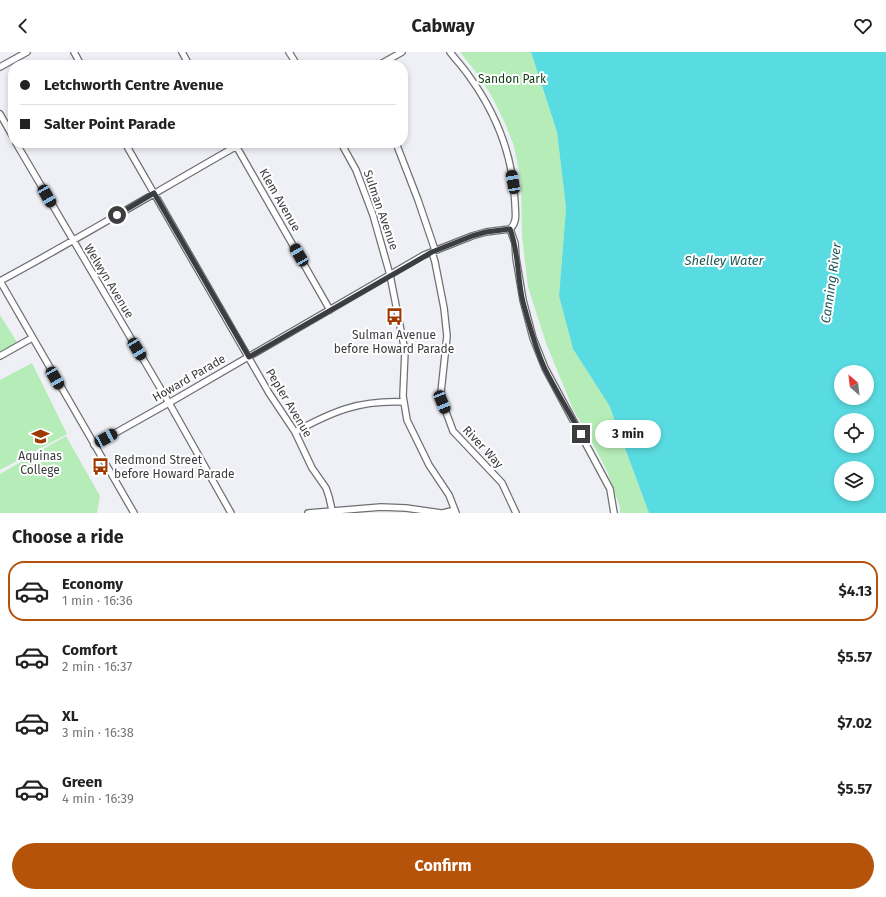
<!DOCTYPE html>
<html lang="en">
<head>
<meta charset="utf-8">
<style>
	:root { --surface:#fff; --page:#f2f2f2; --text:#222; --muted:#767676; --line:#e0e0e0; --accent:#b45309 }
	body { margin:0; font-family:"Fira Sans",sans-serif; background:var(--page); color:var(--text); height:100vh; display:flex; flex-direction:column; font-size:15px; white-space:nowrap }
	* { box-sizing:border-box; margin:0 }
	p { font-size:13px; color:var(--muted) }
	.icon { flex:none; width:22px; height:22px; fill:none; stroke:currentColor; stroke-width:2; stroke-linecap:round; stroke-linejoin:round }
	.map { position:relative; height:461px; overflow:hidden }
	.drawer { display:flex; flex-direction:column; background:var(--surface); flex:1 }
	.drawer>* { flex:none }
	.top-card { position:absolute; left:8px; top:8px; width:400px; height:88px; border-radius:16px; box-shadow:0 2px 6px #0003; display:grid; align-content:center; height:88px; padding:0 12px; background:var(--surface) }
	.needle { width:26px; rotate:332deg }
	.controls { position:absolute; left:834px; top:313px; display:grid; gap:8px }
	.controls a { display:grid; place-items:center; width:40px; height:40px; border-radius:50%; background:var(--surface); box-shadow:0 2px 6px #0003; font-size:20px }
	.end { position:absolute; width:18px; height:18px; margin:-9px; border:5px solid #3c3d3f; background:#fff; box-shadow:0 0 0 2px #fff }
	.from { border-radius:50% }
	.bubble { position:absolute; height:28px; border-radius:14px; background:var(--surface); box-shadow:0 2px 6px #0003; font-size:13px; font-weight:700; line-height:28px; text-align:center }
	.car { position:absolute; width:12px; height:24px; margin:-12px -6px; border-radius:5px; box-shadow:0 0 3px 1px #0007; background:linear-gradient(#222 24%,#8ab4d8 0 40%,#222 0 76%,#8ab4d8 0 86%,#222 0) }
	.top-card b { display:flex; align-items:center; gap:14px; height:38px; font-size:15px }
	.top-card b+b { border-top:1px solid var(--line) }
	.top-card i { width:10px; height:10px; background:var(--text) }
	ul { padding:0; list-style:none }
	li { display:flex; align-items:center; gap:12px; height:60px; margin:0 8px 6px; padding:0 4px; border:2px solid transparent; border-radius:16px }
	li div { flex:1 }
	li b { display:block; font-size:15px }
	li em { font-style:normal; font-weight:700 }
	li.on { border-color:var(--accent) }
	li>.icon { width:36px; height:36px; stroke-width:1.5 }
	h2 { padding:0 12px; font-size:18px; line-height:48px }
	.action { display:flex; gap:8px; margin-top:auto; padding:8px 12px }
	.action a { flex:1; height:46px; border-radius:24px; background:var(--accent); color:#fff; font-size:16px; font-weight:700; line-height:46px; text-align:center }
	header { display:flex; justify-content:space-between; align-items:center; height:52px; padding:0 12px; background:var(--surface); font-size:18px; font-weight:700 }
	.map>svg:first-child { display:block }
	.green { fill:#b5ecb7 }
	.water { fill:#59dce1; fill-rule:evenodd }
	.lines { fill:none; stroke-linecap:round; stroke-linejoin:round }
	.street-casing { stroke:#6e7074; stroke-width:8 }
	.street { stroke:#fff; stroke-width:5.5 }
	.route { stroke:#3c3d3f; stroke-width:5 }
	.labels { text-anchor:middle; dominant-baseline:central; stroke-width:4; stroke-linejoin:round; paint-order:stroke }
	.park-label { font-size:12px; fill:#0d3e14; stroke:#fff }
	.street-label { font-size:12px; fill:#3c3d3f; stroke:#fff }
	.poi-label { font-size:12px; fill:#3c3d3f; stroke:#fff }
	.water-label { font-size:13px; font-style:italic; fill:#1e5658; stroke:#fff }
</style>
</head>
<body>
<header><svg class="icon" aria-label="back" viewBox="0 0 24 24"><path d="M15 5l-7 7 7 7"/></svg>Cabway<svg class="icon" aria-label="heart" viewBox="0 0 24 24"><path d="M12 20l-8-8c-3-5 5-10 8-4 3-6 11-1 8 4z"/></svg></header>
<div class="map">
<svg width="886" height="461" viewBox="0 0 886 461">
	<rect width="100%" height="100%" fill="#eef0f5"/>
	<path class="green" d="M460 0H531L557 80 566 156 559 244 573 297 609 353 649 461H620V455L607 419 594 394 573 357 546 291 528 235 522 184 521 129 514 94 505 71 491 43 475 19Z
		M0 263 20 295 4 305H0Z
		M32 311 67 382 0 418V328Z
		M66 384 100 444 97 461H0V422Z"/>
	<path class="water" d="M531 0H886V461H649L609 353 573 297 559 244 566 156 557 80ZM841 320H867V346H841ZM841 368H867V394H841ZM841 416H867V442H841Z"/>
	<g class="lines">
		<defs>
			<path id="street" d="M74 0 81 13
				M182 0 189 13
				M289 0 297 13
				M450 0C456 8 463 15 469 24 496 61 513 105 515 151 515 160 518 170 510 177L515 191 516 206 523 248 533 286 545 316 610 437 614 461
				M379 13 402 0
				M0 15 27 0
				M0 62 13 85
				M16 91 169 351 231 461
				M125 91 269 341 295 380 312 416 326 436 329 445 332 458
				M341 91 356 118 373 163 390 223 405 299 403 344 407 368 429 413 449 443 456 461
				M396 91 418 148 435 198
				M235 92 330 258
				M432 200 435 210 444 256 447 284 441 340 442 349 453 379 502 431 516 461
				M0 229C82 185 161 137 242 91
				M0 229 134 461
				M0 304 32 286
				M295 380C333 359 360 348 404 350
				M94 393 174 348 424 203 472 184 486 180 510 177
				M308 461 381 455 406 456 441 461
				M443 461 455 458"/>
		</defs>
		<use href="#street" class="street-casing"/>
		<use href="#street" class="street"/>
	</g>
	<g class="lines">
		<path class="route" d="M117 163 154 141 249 305 432 200 472 184 486 180 510 177C519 200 517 226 523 250 529 272 535 296 545 317 556 339 569 360 581 382"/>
	</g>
	<defs>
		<symbol id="bus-bare" viewBox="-9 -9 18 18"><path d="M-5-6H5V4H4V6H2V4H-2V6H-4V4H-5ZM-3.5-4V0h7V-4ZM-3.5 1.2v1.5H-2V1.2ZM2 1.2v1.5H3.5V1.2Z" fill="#9d3a00" stroke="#fff" stroke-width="2.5" paint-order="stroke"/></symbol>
		<symbol id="school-bare" viewBox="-9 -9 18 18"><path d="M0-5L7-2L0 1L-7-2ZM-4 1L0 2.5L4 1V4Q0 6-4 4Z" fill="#9d3a00" stroke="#fff" stroke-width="2.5" paint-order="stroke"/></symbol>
	</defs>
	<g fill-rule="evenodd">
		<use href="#bus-bare" x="382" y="252" width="25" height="25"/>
		<use href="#school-bare" x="28" y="372" width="25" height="25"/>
		<use href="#bus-bare" x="88" y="402" width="25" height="25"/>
	</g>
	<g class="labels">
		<g class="park-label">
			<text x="512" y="27">Sandon Park</text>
		</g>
		<g class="street-label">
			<text transform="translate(280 148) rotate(60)">Klem Avenue</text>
			<text transform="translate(381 158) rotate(71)">Sulman Avenue</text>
			<text transform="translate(109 229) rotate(59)">Welwyn Avenue</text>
			<text transform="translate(189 326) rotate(-30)">Howard Parade</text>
			<text transform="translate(289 351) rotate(59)">Pepler Avenue</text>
			<text transform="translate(483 395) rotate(47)">River Way</text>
		</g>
		<g class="poi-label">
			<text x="394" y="283">Sulman Avenue<tspan x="394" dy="14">before Howard Parade</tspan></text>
			<text x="40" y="404">Aquinas<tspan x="40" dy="14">College</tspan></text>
			<text x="114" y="408" text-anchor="start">Redmond Street<tspan x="114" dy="14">before Howard Parade</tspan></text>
		</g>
		<g class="water-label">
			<text x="724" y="208">Shelley Water</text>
			<text transform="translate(831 231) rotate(-82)">Canning River</text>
		</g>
	</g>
</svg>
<div class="controls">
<a><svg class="needle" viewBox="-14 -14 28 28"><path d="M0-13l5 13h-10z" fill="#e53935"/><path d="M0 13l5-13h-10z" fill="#767676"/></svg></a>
<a><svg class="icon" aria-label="locate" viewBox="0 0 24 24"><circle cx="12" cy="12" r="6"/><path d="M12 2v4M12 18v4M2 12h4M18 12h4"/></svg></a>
<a><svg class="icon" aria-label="layers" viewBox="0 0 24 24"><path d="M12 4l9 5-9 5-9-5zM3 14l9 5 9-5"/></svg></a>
</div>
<i class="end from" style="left:117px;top:163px"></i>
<i class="end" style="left:581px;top:382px"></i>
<div class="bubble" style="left:595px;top:368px;width:66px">3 min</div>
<i class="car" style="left:513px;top:130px;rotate:350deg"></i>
<i class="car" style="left:47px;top:144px;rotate:150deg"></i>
<i class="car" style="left:299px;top:203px;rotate:330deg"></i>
<i class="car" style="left:137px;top:297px;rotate:149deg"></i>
<i class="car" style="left:55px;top:326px;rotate:150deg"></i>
<i class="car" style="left:442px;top:350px;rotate:158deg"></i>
<i class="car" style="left:106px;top:386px;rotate:61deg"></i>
<div class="top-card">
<b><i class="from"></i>Letchworth Centre Avenue</b>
<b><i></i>Salter Point Parade</b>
</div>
</div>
<section class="drawer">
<h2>Choose a ride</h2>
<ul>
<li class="on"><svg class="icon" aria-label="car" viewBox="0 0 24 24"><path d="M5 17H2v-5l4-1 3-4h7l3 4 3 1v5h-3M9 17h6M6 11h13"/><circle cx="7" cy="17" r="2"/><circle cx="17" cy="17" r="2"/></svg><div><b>Economy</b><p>1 min · 16:36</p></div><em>$4.13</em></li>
<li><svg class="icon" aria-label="car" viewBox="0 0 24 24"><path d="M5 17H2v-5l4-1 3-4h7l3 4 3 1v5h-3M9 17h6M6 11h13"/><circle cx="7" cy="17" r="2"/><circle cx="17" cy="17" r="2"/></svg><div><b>Comfort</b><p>2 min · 16:37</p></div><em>$5.57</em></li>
<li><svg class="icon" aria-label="car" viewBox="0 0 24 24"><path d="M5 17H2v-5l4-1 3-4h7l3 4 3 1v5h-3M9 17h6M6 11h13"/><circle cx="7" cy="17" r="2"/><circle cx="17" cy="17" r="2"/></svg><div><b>XL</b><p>3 min · 16:38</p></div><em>$7.02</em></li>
<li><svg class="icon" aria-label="car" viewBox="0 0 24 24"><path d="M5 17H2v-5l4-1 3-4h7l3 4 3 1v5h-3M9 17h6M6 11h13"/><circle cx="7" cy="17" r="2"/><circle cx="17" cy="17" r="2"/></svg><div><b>Green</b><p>4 min · 16:39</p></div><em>$5.57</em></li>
</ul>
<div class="action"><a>Confirm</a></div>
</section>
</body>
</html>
